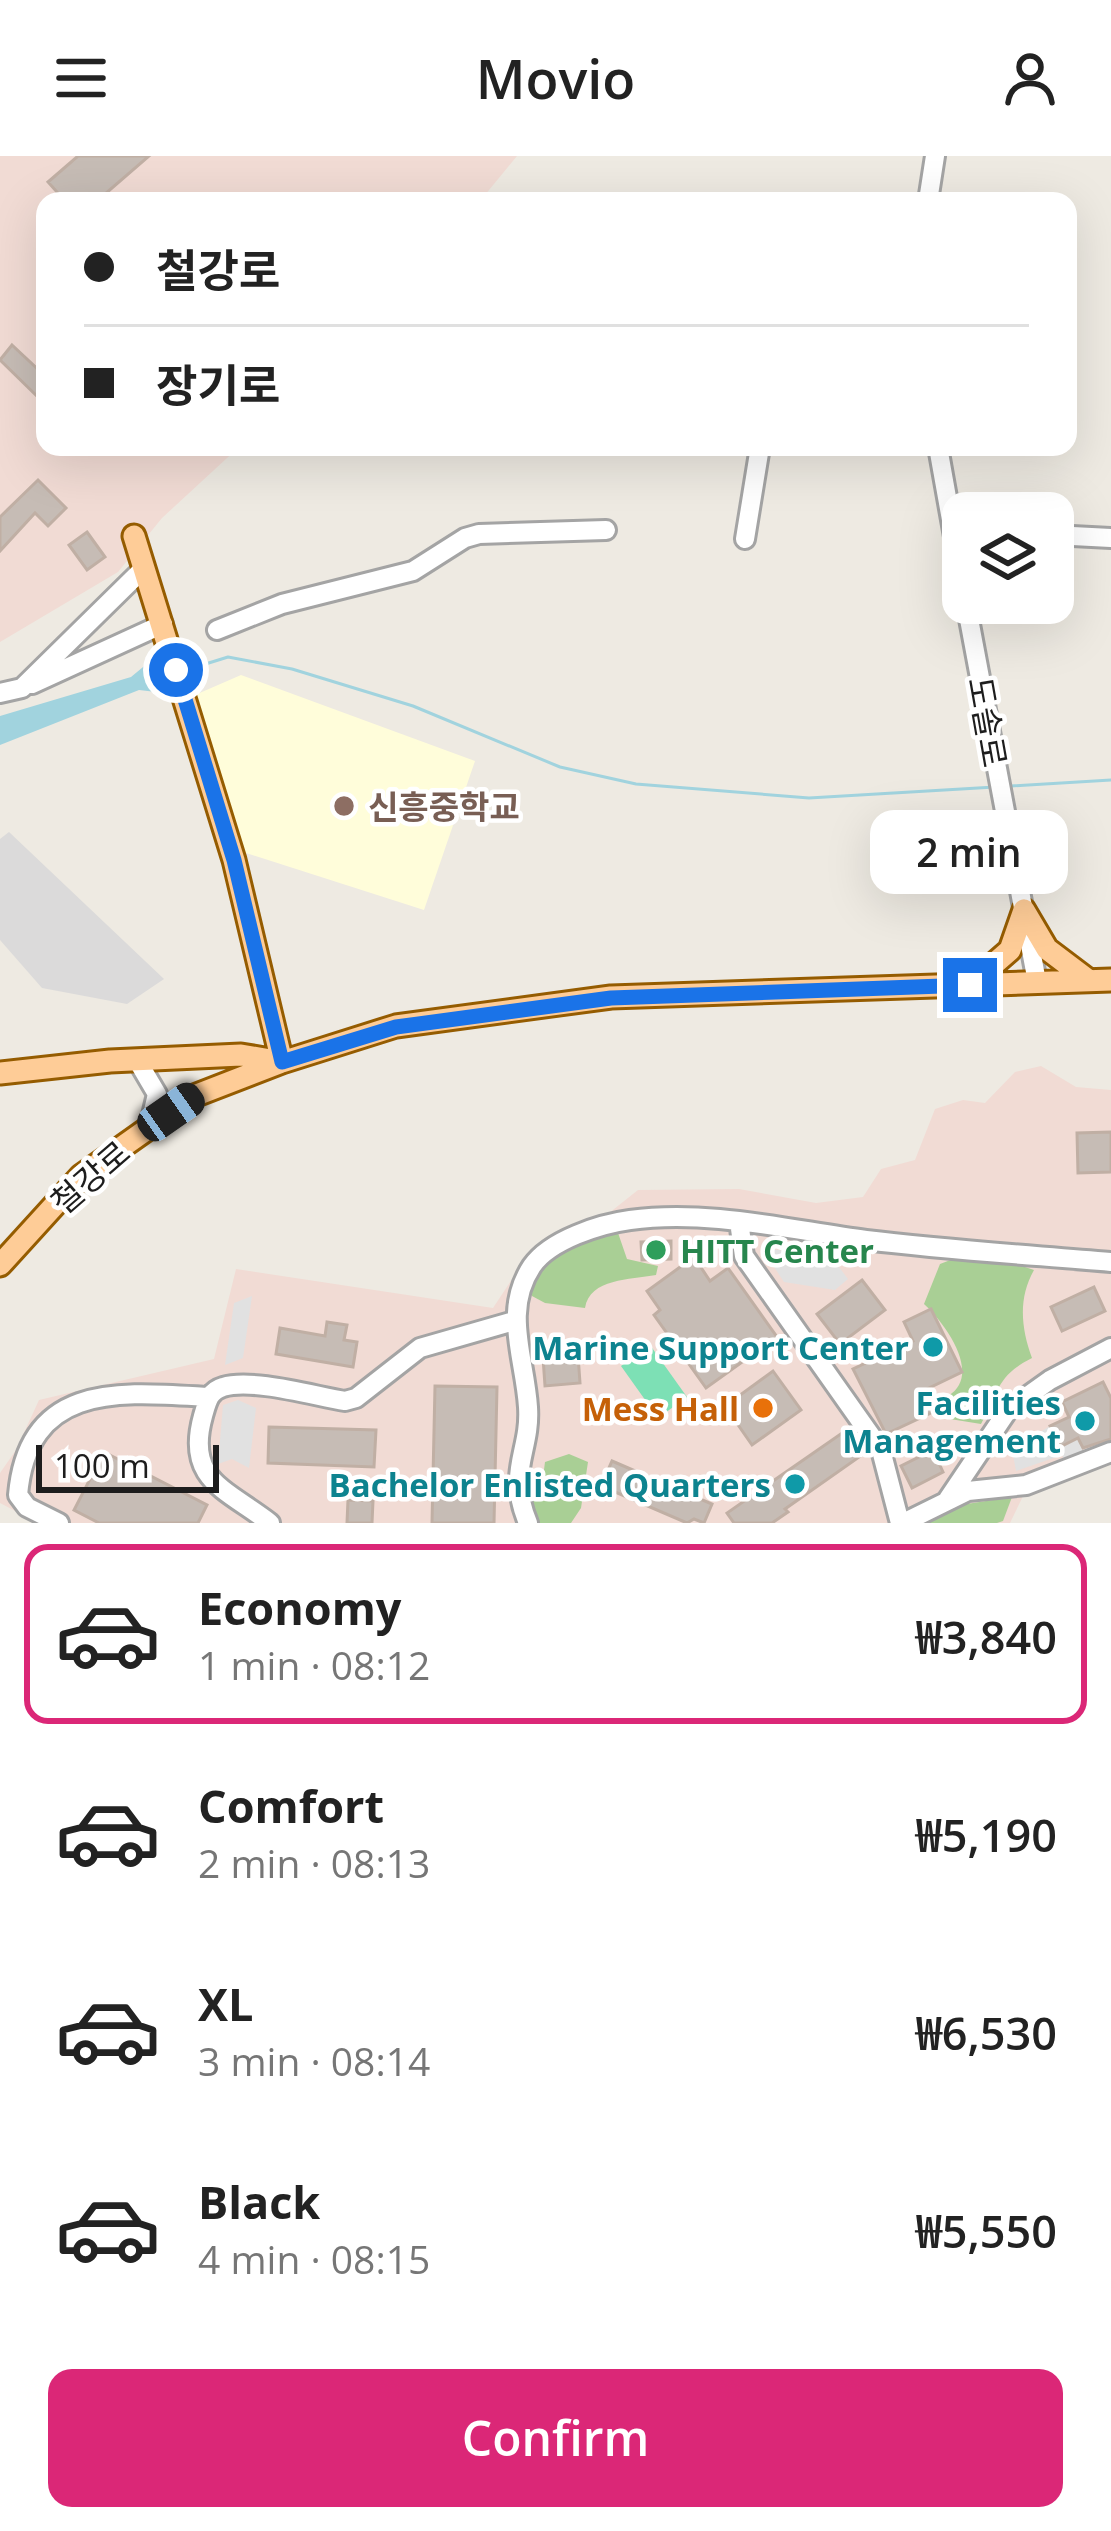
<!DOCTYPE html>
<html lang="en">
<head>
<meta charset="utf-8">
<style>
	:root { --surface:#fff; --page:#f6f6f6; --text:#222; --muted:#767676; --line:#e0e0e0; --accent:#db2777 }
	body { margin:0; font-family:"Open Sans","Noto Sans KR",sans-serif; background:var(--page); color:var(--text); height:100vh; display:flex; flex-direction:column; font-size:45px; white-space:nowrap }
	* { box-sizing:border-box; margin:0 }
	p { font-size:39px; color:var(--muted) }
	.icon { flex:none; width:66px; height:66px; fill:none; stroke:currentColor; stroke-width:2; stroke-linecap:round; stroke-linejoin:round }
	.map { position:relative; height:1367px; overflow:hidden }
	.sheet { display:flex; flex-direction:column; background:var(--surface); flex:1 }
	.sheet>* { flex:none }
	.top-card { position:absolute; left:36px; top:36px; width:1041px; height:264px; border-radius:24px; box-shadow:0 12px 48px #0002; display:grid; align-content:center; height:264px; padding:0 48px; background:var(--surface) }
	.buttons { position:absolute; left:942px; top:336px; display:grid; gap:24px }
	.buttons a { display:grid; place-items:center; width:132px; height:132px; border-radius:24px; background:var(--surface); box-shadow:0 12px 48px #0002; font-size:60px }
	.scale { position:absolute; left:36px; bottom:30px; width:183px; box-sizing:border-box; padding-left:12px; border:6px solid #1d1d1d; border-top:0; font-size:33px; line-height:42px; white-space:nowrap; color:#1d1d1d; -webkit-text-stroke:9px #fff; paint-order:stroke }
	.end { position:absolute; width:54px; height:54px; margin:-27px; border:15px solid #1a73e8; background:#fff; box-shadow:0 0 0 6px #fff }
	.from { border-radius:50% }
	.bubble { position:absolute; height:84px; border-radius:24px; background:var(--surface); box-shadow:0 12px 48px #0002; font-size:39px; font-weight:600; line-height:84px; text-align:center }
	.car { position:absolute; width:36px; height:72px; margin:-36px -18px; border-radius:15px; box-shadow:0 0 9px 3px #0007; background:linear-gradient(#222 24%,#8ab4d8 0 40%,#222 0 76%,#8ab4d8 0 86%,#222 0) }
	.top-card b { display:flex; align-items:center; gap:42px; height:114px; font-size:45px }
	.top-card b+b { border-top:3px solid var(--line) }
	.top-card i { width:30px; height:30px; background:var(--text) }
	ul { padding:21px 0 0; list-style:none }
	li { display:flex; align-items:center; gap:36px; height:180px; margin:0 24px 18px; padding:0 24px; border:6px solid transparent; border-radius:24px }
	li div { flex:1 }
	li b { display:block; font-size:45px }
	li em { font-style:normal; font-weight:600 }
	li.selected { border-color:var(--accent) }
	li>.icon { width:108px; height:108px; stroke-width:1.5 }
	.primary-button { display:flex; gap:24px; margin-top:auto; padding:24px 48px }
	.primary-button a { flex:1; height:138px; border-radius:24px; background:var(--accent); color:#fff; font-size:48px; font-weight:600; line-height:138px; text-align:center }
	header { display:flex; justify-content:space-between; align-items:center; height:156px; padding:0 48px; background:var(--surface); font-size:54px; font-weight:600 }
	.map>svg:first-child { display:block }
	.residential { fill:#dbdada }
	.education { fill:#fffdda }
	.military { fill:#f1dbd4 }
	.forest { fill:#a9cf95 }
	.pitch { fill:#7de0b5 }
	.parking { fill:#e1e1e1 }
	.water { fill:#a1d3de }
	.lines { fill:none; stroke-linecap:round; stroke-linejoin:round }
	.stream { stroke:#a1d3de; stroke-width:3 }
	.building { fill:#c6bcb5; stroke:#c0afa4; stroke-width:3 }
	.minor-casing { stroke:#a4a4a4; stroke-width:24 }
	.major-casing { stroke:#955c00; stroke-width:27 }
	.minor { stroke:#fff; stroke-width:18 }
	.major { stroke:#fecc97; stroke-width:21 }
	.route { stroke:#1a73e8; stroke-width:15 }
	.education-dot { fill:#8d6e63; stroke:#fff; stroke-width:4.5 }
	.leisure-dot { fill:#2e9e5b; stroke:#fff; stroke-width:4.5 }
	.culture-dot { fill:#0f9aa8; stroke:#fff; stroke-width:4.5 }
	.food-dot { fill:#e8710a; stroke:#fff; stroke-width:4.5 }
	.labels { text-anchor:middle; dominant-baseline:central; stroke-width:9; stroke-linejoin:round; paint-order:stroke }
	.street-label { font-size:33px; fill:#1d1d1d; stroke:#fff }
	.education-label { font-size:33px; font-weight:bold; fill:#785e54; stroke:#fff; text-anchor:start }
	.leisure-label { font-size:33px; font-weight:bold; fill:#27864d; stroke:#fff; text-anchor:start }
	.culture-label { font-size:33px; font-weight:bold; fill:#0d838f; stroke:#fff; text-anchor:end }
	.food-label { font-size:33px; font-weight:bold; fill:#c56008; stroke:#fff; text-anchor:end }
</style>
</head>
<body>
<header><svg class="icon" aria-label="menu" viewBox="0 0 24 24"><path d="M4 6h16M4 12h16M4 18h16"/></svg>Movio<svg class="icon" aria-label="person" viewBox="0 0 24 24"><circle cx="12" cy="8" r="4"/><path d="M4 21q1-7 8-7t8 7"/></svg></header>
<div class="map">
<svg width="1111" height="1367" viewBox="0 0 1111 1367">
	<rect width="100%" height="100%" fill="#eeeae2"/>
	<path class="residential" d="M9 676 164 823 127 848 42 832 0 784V683Z"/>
	<path class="education" d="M241 519 475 605 424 754 243 696 195 539Z"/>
	<path class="military" d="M0 0H517L480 45H45V291H239L162 362 118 416 0 486Z
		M1041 910 1076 931 1111 934V1306L1024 1338 1010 1367H38L0 1347V1317L16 1294 39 1244 214 1203 236 1113 493 1152 522 1108 542 1087 599 1065 638 1034 739 1033 816 1047 863 1041 881 1013 915 1004 935 953 963 944 985 947 1015 916Z"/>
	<path class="forest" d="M617 1074 627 1103 658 1110 656 1119C630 1124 590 1122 585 1152L545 1147 532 1140 530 1124 554 1095Z
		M953 1103 1019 1109 1034 1114C1018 1142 1021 1172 1032 1202 996 1220 999 1236 981 1268L950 1263 948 1240C983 1219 945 1167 924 1148L940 1108Z
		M569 1298 588 1306 581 1352 571 1367H539L531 1344 542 1329 545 1306Z
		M1012 1341 1003 1365 997 1367H919L947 1351Z"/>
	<path class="pitch" d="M650 1189 687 1241 658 1262 621 1210Z"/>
	<path class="parking" d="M761 1091 833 1103 848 1123 835 1134 784 1126Z
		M252 1140 243 1202 225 1209 234 1147Z
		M238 1244 256 1252 249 1312 232 1303 218 1308 223 1249Z
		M1050 1270 1060 1290 1078 1282 1089 1305 1068 1313 1062 1299 1016 1315 1011 1288 1029 1283Z"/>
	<path class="water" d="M154 502 165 537 139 534 0 589V560L131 521Z"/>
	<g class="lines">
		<path class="stream" d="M183 515 228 501 292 513 413 550 560 611 636 628 809 642 995 631
			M1011 630 1111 624"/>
	</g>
	<path class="building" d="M78 0H149L97 45H65L48 26Z
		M12 189 45 220V248L0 204Z
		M38 324 66 352 48 370 35 357 0 395V361Z
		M87 376 105 401 87 414 69 389Z
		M1111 976V1016L1078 1017 1077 977Z
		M671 1085V1103L642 1104 641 1086Z
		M694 1101 710 1125 728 1112 777 1181 706 1232 654 1159 660 1154 647 1135Z
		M862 1124 885 1154 840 1188 817 1158Z
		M1094 1131 1105 1155 1062 1175 1051 1151Z
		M931 1153 962 1216 925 1234 935 1255 886 1278 853 1213 913 1185 904 1166Z
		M327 1166 347 1169 344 1184 357 1186 353 1211 276 1198 280 1172 325 1180Z
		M577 1185 580 1227 545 1230 542 1187Z
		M773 1215 801 1254 752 1289 725 1250Z
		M1103 1226 1111 1242V1283L1083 1292 1078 1282 1060 1291 1050 1270 1069 1261 1062 1246Z
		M435 1230 497 1231 494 1367H432Z
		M269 1271 376 1274 374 1311 268 1307Z
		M845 1275 862 1299 785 1353 788 1356 772 1367H734L727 1357Z
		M933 1294 943 1316 912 1332 901 1310Z
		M104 1296 207 1349 198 1367H99L74 1354Z
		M612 1305 712 1348 704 1367 694 1363 687 1367 601 1330Z
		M348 1344 373 1345 372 1367H347Z"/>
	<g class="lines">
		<defs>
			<path id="minor" d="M928 45 935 0
				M938 291 963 431
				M1053 379 1111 382
				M745 383 760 291
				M966 447 1037 826
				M217 474 282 448 413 415 465 382 479 378 606 374
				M32 528 163 468
				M0 537 22 532 144 412
				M137 904 157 938 149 972
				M739 1066 744 1100 881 1294 900 1367
				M948 1343 1008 1254 1050 1224 1111 1192
				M59 1367 27 1351 18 1339C28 1225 121 1236 208 1241
				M270 1367C226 1333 185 1324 203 1260 207 1246 209 1235 223 1231 252 1222 314 1240 345 1245L356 1242 420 1192 514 1165
				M528 1367C506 1314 531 1296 528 1251 525 1202 502 1155 532 1110 550 1084 600 1068 630 1064 707 1053 790 1074 866 1084 947 1094 1029 1099 1111 1106
				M903 1367 968 1335 1026 1329 1111 1296"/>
			<path id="major" d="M1024 754 1047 793 1088 824
				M971 828 1010 794 1024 754
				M0 917 110 905 241 899 282 906 396 870 611 841 1111 824
				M0 1109 81 1020 194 940 282 906 234 704 134 380"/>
		</defs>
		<use href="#minor" class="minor-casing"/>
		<use href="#major" class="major-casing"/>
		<use href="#minor" class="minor"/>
		<use href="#major" class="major"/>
	</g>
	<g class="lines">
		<path class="route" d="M176 514 234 704 282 906 396 871 611 842 970 829"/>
	</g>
	<circle class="education-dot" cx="344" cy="650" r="12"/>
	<circle class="leisure-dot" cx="656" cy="1094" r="12"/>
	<g class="culture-dot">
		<circle cx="933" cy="1191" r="12"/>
		<circle cx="1085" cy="1265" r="12"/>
		<circle cx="795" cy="1328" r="12"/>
	</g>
	<circle class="food-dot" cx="763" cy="1252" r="12"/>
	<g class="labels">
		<g class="street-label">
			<text transform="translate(988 566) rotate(80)">도솔로</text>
			<text transform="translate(90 1021) rotate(-41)">철강로</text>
		</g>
		<g class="education-label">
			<text x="368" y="650">신흥중학교</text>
		</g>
		<g class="leisure-label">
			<text x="680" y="1094">HITT Center</text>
		</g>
		<g class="culture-label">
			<text x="909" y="1191">Marine Support Center</text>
			<text x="1061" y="1246">Facilities<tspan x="1061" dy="38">Management</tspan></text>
			<text x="771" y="1328">Bachelor Enlisted Quarters</text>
		</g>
		<g class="food-label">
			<text x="739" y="1252">Mess Hall</text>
		</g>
	</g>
</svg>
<div class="buttons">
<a><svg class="icon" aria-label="layers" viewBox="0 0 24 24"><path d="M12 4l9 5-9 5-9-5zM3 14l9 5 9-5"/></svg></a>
</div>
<div class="scale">100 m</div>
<i class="end from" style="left:176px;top:514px"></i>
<i class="end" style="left:970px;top:829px"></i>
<div class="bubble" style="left:870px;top:654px;width:198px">2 min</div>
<i class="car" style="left:171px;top:956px;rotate:55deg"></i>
<div class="top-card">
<b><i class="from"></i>철강로</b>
<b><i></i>장기로</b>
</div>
</div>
<section class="sheet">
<ul>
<li class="selected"><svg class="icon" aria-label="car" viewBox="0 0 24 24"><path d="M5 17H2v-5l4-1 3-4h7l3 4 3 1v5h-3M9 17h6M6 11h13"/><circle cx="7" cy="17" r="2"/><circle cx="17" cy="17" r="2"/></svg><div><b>Economy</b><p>1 min · 08:12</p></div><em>₩3,840</em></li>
<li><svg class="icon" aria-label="car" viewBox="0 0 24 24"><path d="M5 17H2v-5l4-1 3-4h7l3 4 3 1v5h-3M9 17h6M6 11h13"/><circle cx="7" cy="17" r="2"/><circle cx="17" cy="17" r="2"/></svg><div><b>Comfort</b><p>2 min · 08:13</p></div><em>₩5,190</em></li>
<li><svg class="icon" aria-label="car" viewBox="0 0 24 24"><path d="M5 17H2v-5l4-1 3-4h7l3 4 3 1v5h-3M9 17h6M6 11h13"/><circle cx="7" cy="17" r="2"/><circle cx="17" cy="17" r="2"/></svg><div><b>XL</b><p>3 min · 08:14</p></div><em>₩6,530</em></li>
<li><svg class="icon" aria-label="car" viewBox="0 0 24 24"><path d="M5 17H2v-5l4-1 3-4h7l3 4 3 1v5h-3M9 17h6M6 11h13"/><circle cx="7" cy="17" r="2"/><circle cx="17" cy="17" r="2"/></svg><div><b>Black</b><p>4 min · 08:15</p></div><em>₩5,550</em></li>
</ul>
<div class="primary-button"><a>Confirm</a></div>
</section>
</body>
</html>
